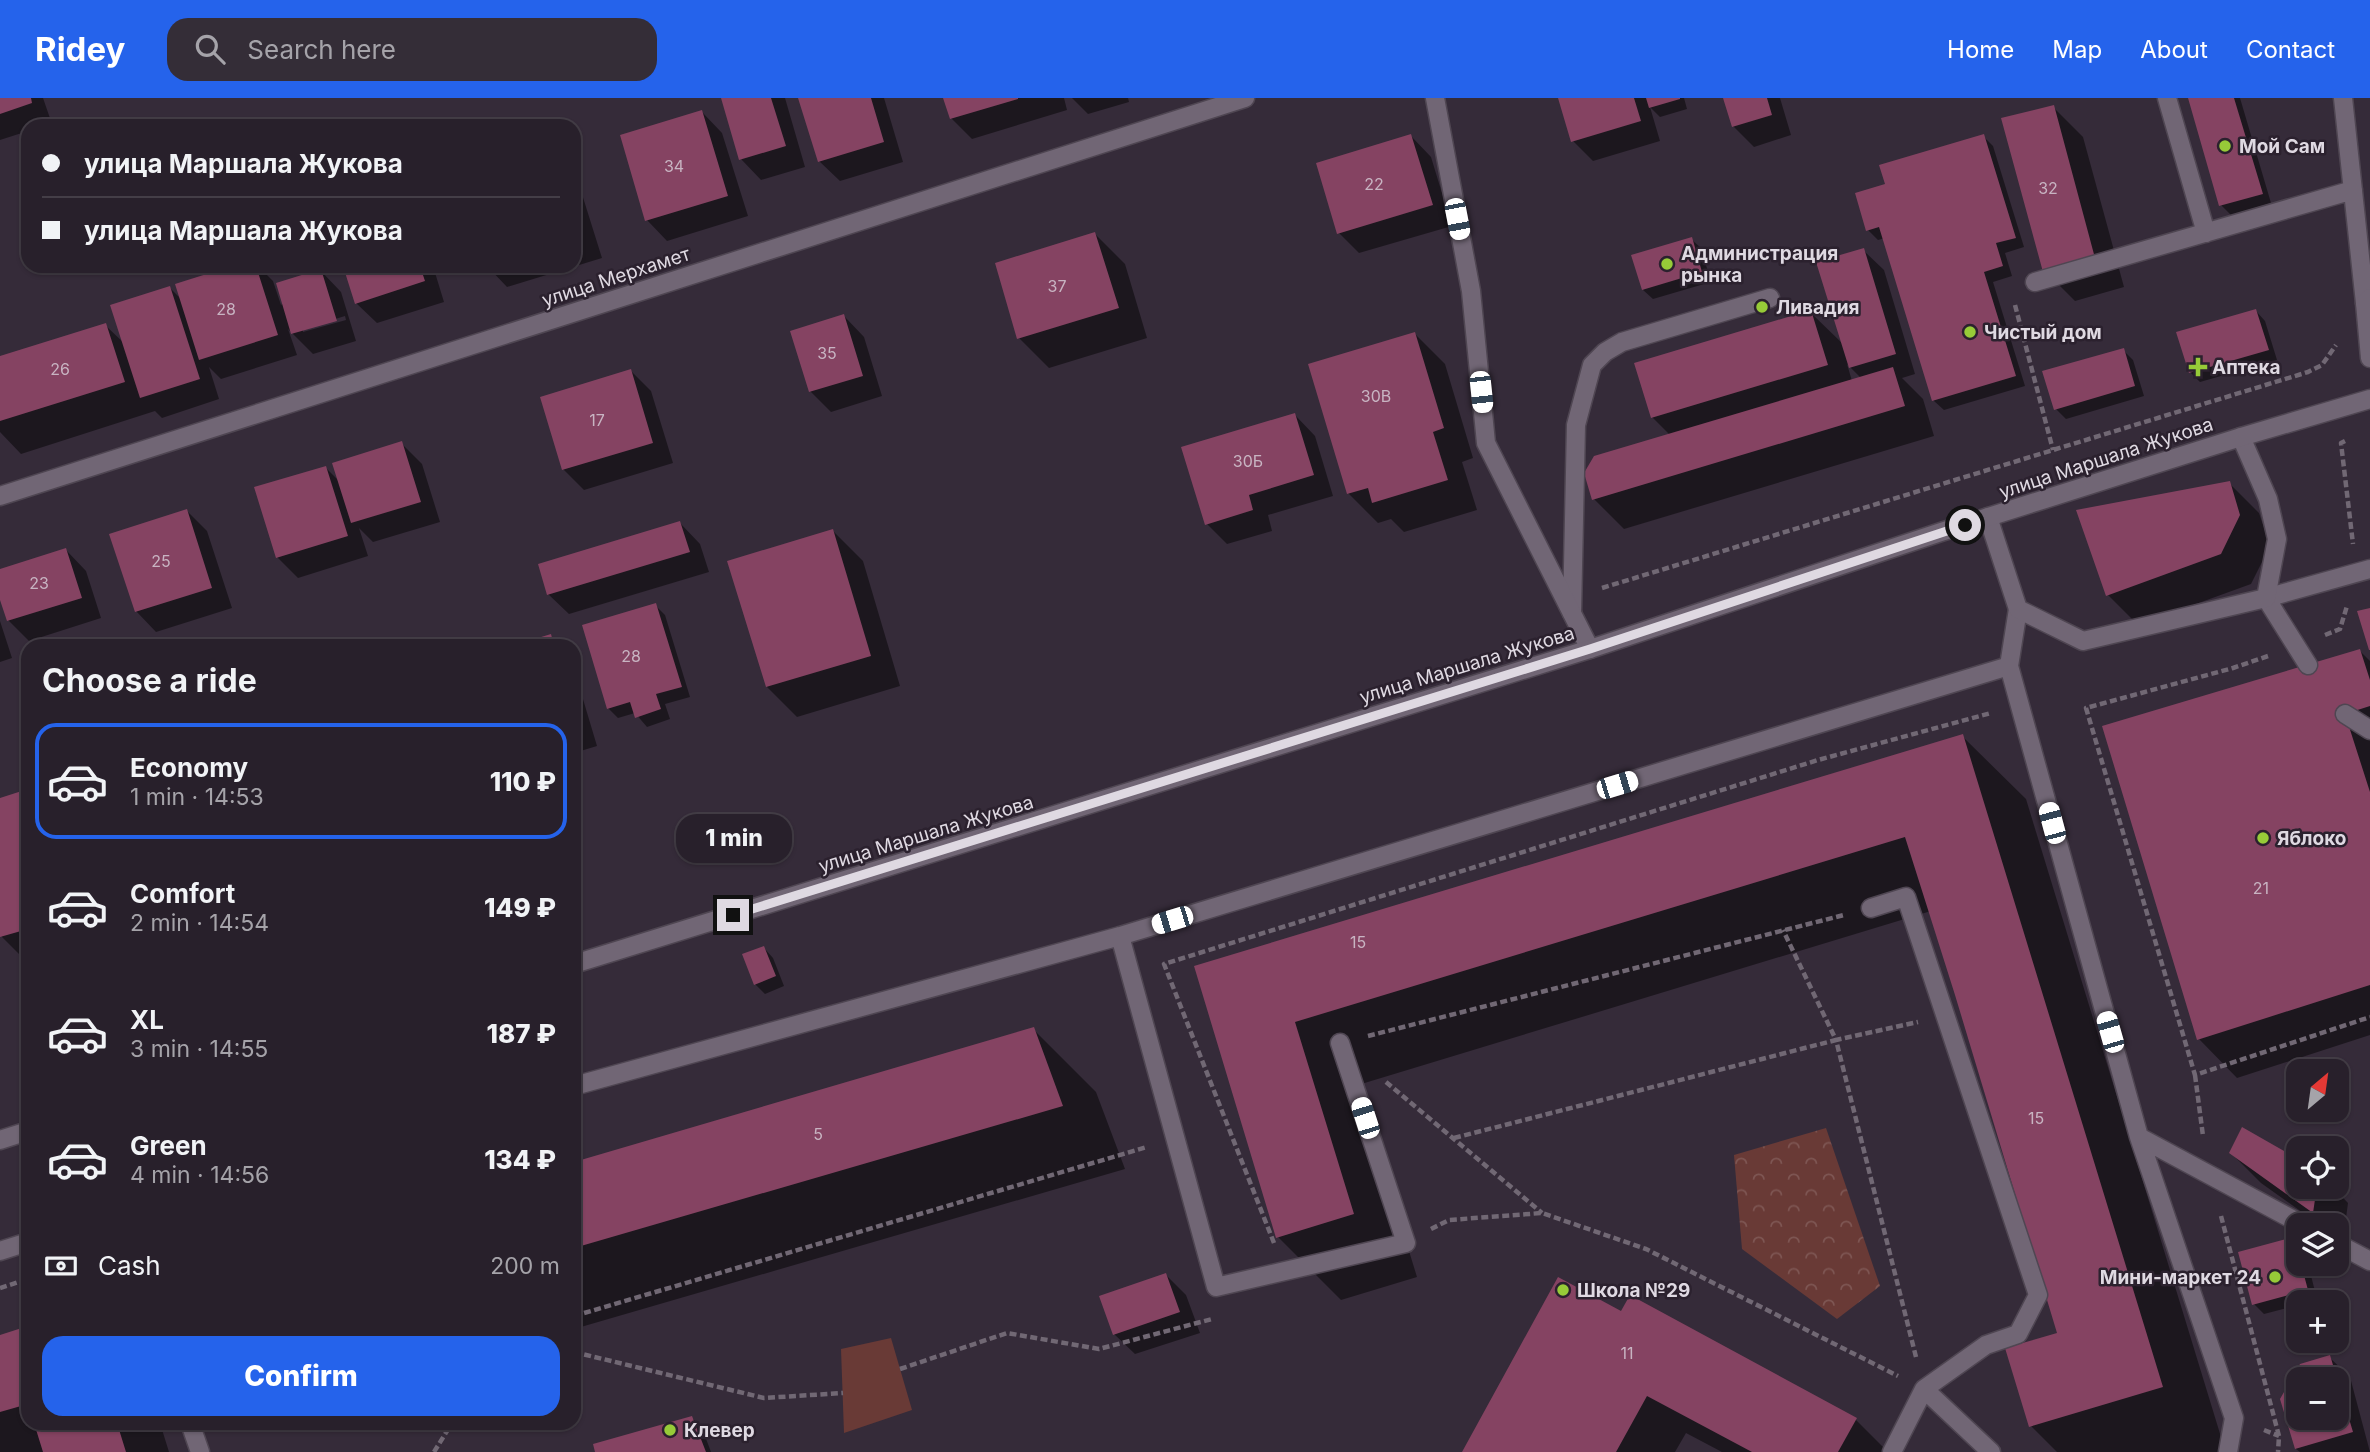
<!DOCTYPE html>
<html lang="en">
<head>
<meta charset="utf-8">
<style>
	:root { --surface:#28202b; --page:#342d37; --text:#f1f3f6; --muted:#a5a3a9; --line:#443e47; --accent:#2563eb }
	body { margin:0; font-family:Inter,sans-serif; background:var(--page); color:var(--text); height:100vh; display:flex; flex-direction:column; font-size:26px; white-space:nowrap }
	* { box-sizing:border-box; margin:0 }
	p { font-size:23px; color:var(--muted) }
	.icon { flex:none; width:38px; height:38px; fill:none; stroke:currentColor; stroke-width:2; stroke-linecap:round; stroke-linejoin:round }
	.map { position:relative; flex:1; overflow:hidden }
	.drawer { position:absolute; left:21px; top:541px; width:560px; height:791px; display:flex; flex-direction:column; background:var(--surface); border-radius:21px; box-shadow:0 2px 5px #0004,0 0 0 2px var(--line) }
	.drawer>* { flex:none }
	.banner { position:absolute; left:21px; top:21px; width:560px; height:154px; border-radius:21px; box-shadow:0 2px 5px #0004,0 0 0 2px var(--line); display:grid; align-content:center; height:154px; padding:0 21px; background:var(--surface) }
	.needle { width:46px; rotate:29deg }
	.fabs { position:absolute; left:2286px; top:961px; display:grid; gap:14px }
	.fabs a { display:grid; place-items:center; width:63px; height:63px; border-radius:14px; background:var(--surface); box-shadow:0 2px 5px #0004,0 0 0 2px var(--line); font-size:35px }
	.end { position:absolute; width:32px; height:32px; margin:-16px; border:9px solid #dfd9e2; background:#111; box-shadow:0 0 0 4px #111 }
	.from { border-radius:50% }
	.bubble { position:absolute; height:49px; border-radius:21px; background:var(--surface); box-shadow:0 2px 5px #0004,0 0 0 2px var(--line); font-size:23px; font-weight:800; line-height:49px; text-align:center }
	.car { position:absolute; width:21px; height:42px; margin:-21px -10px; border-radius:9px; box-shadow:0 0 5px 2px #0007; background:linear-gradient(#fff 24%,#345 0 40%,#fff 0 76%,#345 0 86%,#fff 0) }
	.banner b { display:flex; align-items:center; gap:24px; height:66px; font-size:26px }
	.banner b+b { border-top:2px solid var(--line) }
	.banner i { width:18px; height:18px; background:var(--text) }
	ul { padding:0; list-style:none }
	li { display:flex; align-items:center; gap:21px; height:116px; margin:0 14px 10px; padding:0 7px; border:4px solid transparent; border-radius:21px }
	li div { flex:1 }
	li b { display:block; font-size:26px }
	li em { font-style:normal; font-weight:800 }
	li.selected { border-color:var(--accent) }
	li>.icon { width:63px; height:63px; stroke-width:1.5 }
	h2 { padding:0 21px; font-size:32px; line-height:84px }
	.pay { display:flex; align-items:center; gap:18px; height:77px; padding:0 21px; font-size:26px }
	.pay p { margin-inline-start:auto }
	.action { display:flex; gap:14px; margin-top:auto; padding:14px 21px }
	.action a { flex:1; height:80px; border-radius:21px; background:var(--accent); color:#fff; font-size:28px; font-weight:800; line-height:80px; text-align:center }
	header { display:flex; align-items:center; gap:42px; box-sizing:border-box; height:98px; padding:0 35px; background:var(--accent); color:#fff }
	header strong { font-size:33px }
	nav { display:flex; gap:38px; margin-inline-start:auto; font-size:24px }
	.search { width:490px; height:63px; background:var(--page); display:flex; align-items:center; gap:18px; box-sizing:border-box; padding:0 24px; border-radius:21px; color:var(--muted); font-size:26px }
	.map>svg:first-child { display:block }
	.forest { fill:url(#forest-crowns) }
	.pitch { fill:#693a36 }
	.shadow { fill:#0007; fill-rule:evenodd }
	.building { fill:#854362; fill-rule:evenodd }
	.lines { fill:none; stroke-linecap:round; stroke-linejoin:round }
	.service-casing { stroke:#4f4652; stroke-width:21 }
	.minor-casing { stroke:#4f4652; stroke-width:21 }
	.tertiary-casing { stroke:#4f4652; stroke-width:21 }
	.path { stroke:#716874; stroke-width:4.5; stroke-dasharray:7 3.5; stroke-linecap:butt }
	.service { stroke:#716675; stroke-width:18 }
	.minor { stroke:#716675; stroke-width:18 }
	.tertiary { stroke:#716675; stroke-width:18 }
	.route { stroke:#dfd9e2; stroke-width:9 }
	.poi-dot { fill:#97cb38; stroke:#2b212e; stroke-width:2.5 }
	.labels { text-anchor:middle; dominant-baseline:central; stroke-width:5; stroke-linejoin:round; paint-order:stroke }
	.number-label { font-size:16px; fill:#c8b4c2 }
	.poi-label { font-size:19px; font-weight:bold; fill:#dfd9e2; stroke:#2b212e; text-anchor:start }
	.street-label { font-size:19px; fill:#dfd9e2; stroke:#2b212e }
</style>
</head>
<body>
<header>
<strong>Ridey</strong>
<div class="search"><svg class="icon" aria-label="search" viewBox="0 0 24 24"><circle cx="10" cy="10" r="6"/><path d="M15 15l6 6"/></svg>Search here</div>
<nav><a>Home</a><a>Map</a><a>About</a><a>Contact</a></nav>
</header>
<div class="map">
<svg width="2370" height="1354" viewBox="0 0 2370 1354">
	<defs>
		<pattern id="forest-crowns" width="20" height="18" patternUnits="userSpaceOnUse" patternTransform="scale(1.75)"><rect width="20" height="18" fill="#693a36"/><path d="M2 6a3 3 0 1 1 6 0M12 15a3 3 0 1 1 6 0" fill="none" stroke="#7e5653"/></pattern>
	</defs>
	<rect width="100%" height="100%" fill="#352b39"/>
	<path class="forest" d="M1826 1030 1880 1188 1837 1221 1742 1151 1734 1057Z"/>
	<path class="pitch" d="M891 1240 912 1312 844 1335 841 1251Z"/>
	<path class="shadow" d="M0 0H43L52 26 28 28V33L0 42Z
		M722 0H785L805 69 761 82 741 61Z
		M800 0H884L903 64 840 83 819 63Z
		M945 0H1064L1067 12 972 41 951 20Z
		M1072 0H1128L1129 4 1088 16Z
		M1560 0H1684L1687 11 1660 19 1650 9 1660 43 1593 63 1573 43Z
		M1725 0H1780L1791 37 1754 49 1733 28Z
		M2190 0H2240L2271 105 2231 117 2221 107Z
		M2053 9 2083 39 2124 189 2075 203 2045 173Z
		M702 14 722 35 748 118 667 143 647 122Z
		M1411 38 1431 59 1452 128 1359 155 1339 135Z
		M1983 38 1993 48 2024 149 2005 155 2012 178 1993 184 2025 288 1944 312 1934 303 1885 140 1878 142 1868 132 1887 88Z
		M574 86 581 93 602 160 507 189 487 168H574Z
		M1095 136 1125 166 1147 240 1049 270 1019 240Z
		M1691 141 1701 150 1711 184 1653 201 1643 192Z
		M1863 152 1884 172 1915 276 1902 280 1923 301 1934 338 1624 431 1594 401 1670 337 1652 319 1810 214 1844 247ZM1847 266 1861 280 1852 283Z
		M238 168H258L273 183 281 207 321 173 341 194 356 243 313 256 288 231 297 257 221 281 209 269 219 301 162 320 155 313 21 356 0 334V260L105 227 125 246 170 190 182 202ZM345 218 346 222 303 234V231Z
		M344 168H433L444 204 377 225 356 205Z
		M2256 213 2265 223 2277 262 2200 284 2190 274Z
		M844 218 864 239 882 298 831 314 810 293Z
		M1415 236 1445 266 1473 360 1462 364 1477 412 1404 434 1391 421 1378 425 1348 395Z
		M2123 252 2133 262 2144 298 2066 321 2056 311Z
		M631 273 651 293 673 365 584 392 563 371Z
		M1295 317 1315 338 1333 398 1268 417 1272 433 1227 446 1207 426Z
		M401 345 422 366 440 424 373 444 359 430 368 458 298 480 277 459 326 370 340 384Z
		M2229 385 2259 415 2270 448 2251 486 2138 527 2108 497Z
		M187 413 207 433 232 510 156 534 136 513Z
		M680 425 700 446 709 474 569 516 548 496Z
		M833 433 863 463 900 588 797 619 767 589Z
		M66 452 86 473 101 520 29 543 8 522 0 497V473Z
		M655 507 665 517 690 599 665 606 670 621 647 629 635 615 618 620 608 610Z
		M0 523 12 560 0 564Z
		M2360 553 2370 563V937L2237 980 2199 941Z
		M574 571 597 648 574 655Z
		M1962 638 2026 701 2225 1352 2218 1354H2057L2031 1328 2059 1236 1931 813 1358 987 1417 1179 1341 1202 1278 1139 1196 869Z
		M28 693V865L2 839 0 833V701Z
		M764 850 773 860 784 888 765 896 755 886Z
		M1033 931 1096 994 1125 1071 574 1231V1065Z
		M2231 1055 2298 1088H2332L2348 1105 2343 1143 2336 1139V1127H2320L2261 1085Z
		M2294 1141 2298 1145V1166H2308L2317 1201 2298 1204V1207L2264 1216 2254 1206Z
		M1166 1177 1186 1197 1200 1235 1135 1256 1114 1236Z
		M1622 1216 1856 1322 1888 1354H1722L1686 1335 1675 1354H1464Z
		M28 1230V1325H160L169 1354H0V1238Z
		M2329 1259 2350 1279 2370 1354H2300L2296 1351 2282 1301 2301 1267ZM2298 1281H2336V1320H2298Z
		M692 1320 702 1330 711 1354H597Z"/>
	<path class="building" d="M0 0H31L32 5 0 16Z
		M721 0H771L786 48 739 62Z
		M798 0H871L884 44 818 64Z
		M943 0H1018V1L950 21Z
		M1558 0H1634L1641 23 1571 44Z
		M1646 0H1680V1L1649 10Z
		M1723 0H1767L1772 17 1732 29Z
		M2188 0H2234L2263 96 2219 108Z
		M2054 7 2095 160 2043 174 2001 20Z
		M702 12 728 98 645 123 620 37Z
		M1411 36 1433 107 1337 136 1316 65Z
		M1984 36 2016 140 1996 145 2003 168 1984 174 2016 278 1932 303 1879 129 1866 133 1855 95 1885 86 1879 67Z
		M575 114 582 140 574 142V115Z
		M1095 134 1119 210 1017 241 995 165Z
		M1692 139 1702 174 1642 192 1631 157Z
		M1864 150 1896 256 1849 270 1816 164Z
		M232 168H256L278 237 199 262 175 186Z
		M343 168H420L425 183 355 206Z
		M321 171 337 223 291 236 276 185Z
		M170 188 200 281 140 300 110 207Z
		M2256 211 2269 252 2189 275 2176 234Z
		M1811 212 1828 267 1651 320 1634 265Z
		M844 216 863 278 809 294 790 233Z
		M106 225 125 284 0 323V258Z
		M1415 234 1444 330 1433 334 1448 382 1372 405 1368 390 1347 396 1308 266Z
		M2124 250 2135 288 2054 312 2042 273Z
		M1893 269 1905 308 1592 402 1584 375 1594 358Z
		M631 271 653 345 562 372 540 299Z
		M1295 315 1314 377 1249 397 1253 412 1205 427 1181 349Z
		M402 343 421 404 351 425 332 365Z
		M326 368 348 438 276 460 254 389Z
		M2230 383 2240 417 2221 456 2106 498 2076 412Z
		M187 411 212 490 135 514 109 436Z
		M680 423 690 454 547 497 538 466Z
		M833 431 871 558 766 589 727 463Z
		M66 450 82 500 7 523 0 502V471Z
		M656 505 682 589 656 596 661 611 635 620 630 604 607 611 582 527Z
		M2370 510V552H2369L2357 513Z
		M551 536 554 548H515V547Z
		M2360 551 2370 582V608L2345 616 2370 694V887L2197 942 2102 628Z
		M1963 636 2163 1289 2029 1329 2005 1250 2057 1235 1955 897 1905 739 1295 924 1354 1116 1276 1140 1194 868Z
		M28 691V831L0 839V700Z
		M764 848 776 878 754 887 742 856Z
		M1034 929 1063 1008 574 1150V1064Z
		M2242 1029 2298 1061V1088H2317L2313 1115 2229 1055Z
		M2294 1139 2298 1166H2301L2308 1192 2252 1207 2238 1154Z
		M1166 1175 1180 1214 1113 1237 1099 1198Z
		M1558 1179 1621 1213 1630 1197 1857 1320 1838 1354H1752L1647 1298 1616 1354H1462Z
		M28 1228V1306L0 1314V1237Z
		M2330 1257 2353 1334 2295 1351 2280 1301 2300 1266ZM2298 1281H2336V1320H2298Z
		M692 1318 706 1354H595L593 1346Z
		M34 1325H117L126 1354H43Z"/>
	<g class="lines">
		<defs>
			<path id="service" d="M2167 0 2206 135
				M2343 0 2365 205
				M2035 184 2353 92
				M2018 511 2009 568 2139 1039 2234 1320 2228 1354
				M1572 515 1576 327 1592 267 1605 254 1622 244 1770 200
				M2308 567 2266 500 2370 471
				M2345 616 2370 632
				M1871 810 1906 799 2038 1197 2018 1236 1986 1247 1924 1291
				M1120 838 1216 1189 1406 1145 1340 945
				M574 988 1120 838 2009 568
				M2139 1039 2303 1127
				M2336 1145 2370 1163
				M0 1153 28 1144
				M190 1325 200 1354
				M1892 1354 1924 1291 1991 1354"/>
			<path id="minor" d="M1435 0 1471 193 1486 345 1590 551
				M2370 200 2365 205 2370 260
				M0 398 1245 0
				M1988 419 2018 511 2083 543 2266 500 2277 441 2268 401 2241 339"/>
			<path id="tertiary" d="M574 866 1590 551 1941 434 2241 339 2370 301
				M0 1042 28 1033"/>
		</defs>
		<use href="#service" class="service-casing"/>
		<use href="#minor" class="minor-casing"/>
		<use href="#tertiary" class="tertiary-casing"/>
		<path class="path" d="M2015 207 2053 352
			M2345 343 2341 345 2353 446
			M1602 490 2308 274 2322 267 2336 247
			M2325 537 2340 531 2347 508
			M2268 558 2233 570 2086 610 2195 977 2370 919
			M1368 938 1844 817
			M2195 977 2203 1038
			M1386 984 1542 1115
			M1454 1040 1836 942 1783 832
			M2221 1118 2279 1338 2278 1354
			M1431 1131 1449 1122 1542 1115 1646 1151 1898 1278
			M1274 1145 1164 866 1818 662 1991 615
			M0 1190 28 1181
			M574 1218 1147 1049
			M574 1254 764 1300 843 1295
			M1916 1259 1836 942 1918 924
			M900 1271 1007 1235 1099 1251 1212 1221
			M2264 1332 2279 1338
			M434 1354 452 1325"/>
		<use href="#service" class="service"/>
		<use href="#minor" class="minor"/>
		<use href="#tertiary" class="tertiary"/>
	</g>
	<g class="lines">
		<path class="route" d="M733 817 1590 551 1965 427"/>
	</g>
	<g class="poi-dot">
		<circle cx="2225" cy="48" r="7"/>
		<circle cx="1667" cy="166" r="7"/>
		<circle cx="1762" cy="209" r="7"/>
		<circle cx="1970" cy="234" r="7"/>
		<path d="M2194.5 258.5h7v7h7v7h-7v7h-7v-7h-7v-7h7z"/>
		<circle cx="2263" cy="740" r="7"/>
		<circle cx="2275" cy="1179" r="7"/>
		<circle cx="1563" cy="1192" r="7"/>
		<circle cx="670" cy="1332" r="7"/>
	</g>
	<g class="labels">
		<g class="number-label">
			<text x="674" y="68">34</text>
			<text x="1374" y="86">22</text>
			<text x="2048" y="90">32</text>
			<text x="1057" y="188">37</text>
			<text x="226" y="211">28</text>
			<text x="827" y="255">35</text>
			<text x="60" y="271">26</text>
			<text x="1376" y="298">30В</text>
			<text x="597" y="322">17</text>
			<text x="1248" y="363">30Б</text>
			<text x="161" y="463">25</text>
			<text x="39" y="485">23</text>
			<text x="631" y="558">28</text>
			<text x="2261" y="790">21</text>
			<text x="1358" y="844">15</text>
			<text x="2036" y="1020">15</text>
			<text x="818" y="1036">5</text>
			<text x="1627" y="1255">11</text>
		</g>
		<g class="poi-label">
			<text x="2239" y="48">Мой Сам</text>
			<text x="1681" y="155">Администрация<tspan x="1681" dy="22">рынка</tspan></text>
			<text x="1776" y="209">Ливадия</text>
			<text x="1984" y="234">Чистый дом</text>
			<text x="2212" y="269">Аптека</text>
			<text x="2277" y="740">Яблоко</text>
			<text x="2261" y="1179" text-anchor="end">Мини-маркет 24</text>
			<text x="1577" y="1192">Школа №29</text>
			<text x="684" y="1332">Клевер</text>
		</g>
		<g class="street-label">
			<text transform="translate(616 179) rotate(-18)">улица Мерхамет</text>
			<text transform="translate(2106 360) rotate(-18)">улица Маршала Жукова</text>
			<text transform="translate(1467 567) rotate(-17)">улица Маршала Жукова</text>
			<text transform="translate(926 736) rotate(-17)">улица Маршала Жукова</text>
		</g>
	</g>
</svg>
<div class="fabs">
<a><svg class="needle" viewBox="-14 -14 28 28"><path d="M0-13l5 13h-10z" fill="#e53935"/><path d="M0 13l5-13h-10z" fill="#a5a3a9"/></svg></a>
<a><svg class="icon" aria-label="locate" viewBox="0 0 24 24"><circle cx="12" cy="12" r="6"/><path d="M12 2v4M12 18v4M2 12h4M18 12h4"/></svg></a>
<a><svg class="icon" aria-label="layers" viewBox="0 0 24 24"><path d="M12 4l9 5-9 5-9-5zM3 14l9 5 9-5"/></svg></a>
<a>+</a>
<a>−</a>
</div>
<i class="end from" style="left:1965px;top:427px"></i>
<i class="end" style="left:733px;top:817px"></i>
<div class="bubble" style="left:676px;top:716px;width:116px">1 min</div>
<i class="car" style="left:1457px;top:121px;rotate:169deg"></i>
<i class="car" style="left:1481px;top:294px;rotate:174deg"></i>
<i class="car" style="left:1617px;top:687px;rotate:73deg"></i>
<i class="car" style="left:2052px;top:725px;rotate:345deg"></i>
<i class="car" style="left:1172px;top:822px;rotate:253deg"></i>
<i class="car" style="left:2110px;top:934px;rotate:344deg"></i>
<i class="car" style="left:1365px;top:1020px;rotate:342deg"></i>
<div class="banner">
<b><i class="from"></i>улица Маршала Жукова</b>
<b><i></i>улица Маршала Жукова</b>
</div>
<section class="drawer">
<h2>Choose a ride</h2>
<ul>
<li class="selected"><svg class="icon" aria-label="car" viewBox="0 0 24 24"><path d="M5 17H2v-5l4-1 3-4h7l3 4 3 1v5h-3M9 17h6M6 11h13"/><circle cx="7" cy="17" r="2"/><circle cx="17" cy="17" r="2"/></svg><div><b>Economy</b><p>1 min · 14:53</p></div><em>110 ₽</em></li>
<li><svg class="icon" aria-label="car" viewBox="0 0 24 24"><path d="M5 17H2v-5l4-1 3-4h7l3 4 3 1v5h-3M9 17h6M6 11h13"/><circle cx="7" cy="17" r="2"/><circle cx="17" cy="17" r="2"/></svg><div><b>Comfort</b><p>2 min · 14:54</p></div><em>149 ₽</em></li>
<li><svg class="icon" aria-label="car" viewBox="0 0 24 24"><path d="M5 17H2v-5l4-1 3-4h7l3 4 3 1v5h-3M9 17h6M6 11h13"/><circle cx="7" cy="17" r="2"/><circle cx="17" cy="17" r="2"/></svg><div><b>XL</b><p>3 min · 14:55</p></div><em>187 ₽</em></li>
<li><svg class="icon" aria-label="car" viewBox="0 0 24 24"><path d="M5 17H2v-5l4-1 3-4h7l3 4 3 1v5h-3M9 17h6M6 11h13"/><circle cx="7" cy="17" r="2"/><circle cx="17" cy="17" r="2"/></svg><div><b>Green</b><p>4 min · 14:56</p></div><em>134 ₽</em></li>
</ul>
<div class="pay"><svg class="icon" aria-label="cash" viewBox="0 0 24 24"><path d="M3 7h18v10H3z"/><circle cx="12" cy="12" r="2"/></svg>Cash<p>200 m</p></div>
<div class="action"><a>Confirm</a></div>
</section>
</div>
</body>
</html>
